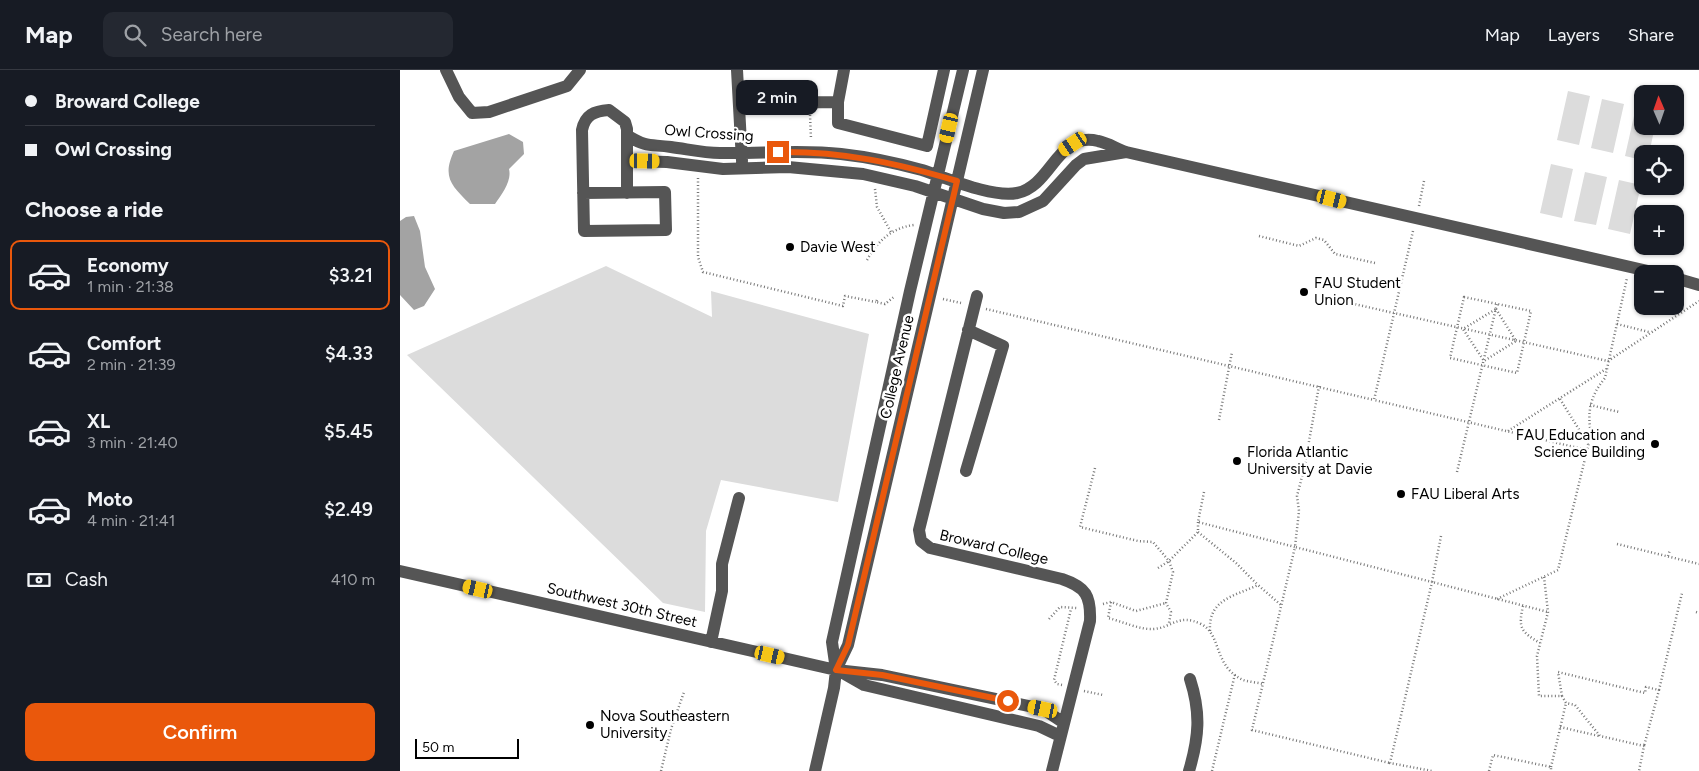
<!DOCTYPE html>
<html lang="en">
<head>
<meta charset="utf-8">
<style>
	:root { --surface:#171b24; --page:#242831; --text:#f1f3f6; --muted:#9ea1a6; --line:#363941; --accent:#ea580c }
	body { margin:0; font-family:Figtree,sans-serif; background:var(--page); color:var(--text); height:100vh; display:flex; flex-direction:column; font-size:19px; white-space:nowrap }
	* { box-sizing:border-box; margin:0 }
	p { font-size:16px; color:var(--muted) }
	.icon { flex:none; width:28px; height:28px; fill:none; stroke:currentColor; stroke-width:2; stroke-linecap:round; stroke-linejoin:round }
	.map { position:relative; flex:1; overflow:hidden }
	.panel { display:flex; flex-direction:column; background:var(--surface); width:400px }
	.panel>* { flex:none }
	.banner { display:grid; align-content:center; height:110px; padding:0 25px; background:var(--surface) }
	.needle { width:32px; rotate:358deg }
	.fabs { position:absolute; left:1234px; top:15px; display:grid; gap:10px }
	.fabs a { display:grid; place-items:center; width:50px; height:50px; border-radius:10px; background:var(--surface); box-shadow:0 1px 4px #0004; font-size:25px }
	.scale { position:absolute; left:15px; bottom:12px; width:104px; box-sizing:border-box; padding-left:5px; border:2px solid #000; border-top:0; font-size:14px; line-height:18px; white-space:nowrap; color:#000; -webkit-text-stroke:4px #fff; paint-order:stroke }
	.end { position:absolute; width:22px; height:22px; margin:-11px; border:6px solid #ea580c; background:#fff; box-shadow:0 0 0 2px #fff }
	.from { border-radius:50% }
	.bubble { position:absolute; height:35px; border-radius:10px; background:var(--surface); box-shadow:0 1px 4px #0004; font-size:16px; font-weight:600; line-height:35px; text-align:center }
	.car { position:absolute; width:15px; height:30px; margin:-15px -8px; border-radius:6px; box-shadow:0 0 4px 1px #0007; background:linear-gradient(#f5c518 24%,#345 0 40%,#f5c518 0 76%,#345 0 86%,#f5c518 0) }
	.banner b { display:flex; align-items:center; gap:18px; height:48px; font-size:19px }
	.banner b+b { border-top:1px solid var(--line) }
	.banner i { width:12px; height:12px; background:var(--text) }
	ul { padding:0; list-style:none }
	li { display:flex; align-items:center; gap:15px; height:70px; margin:0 10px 8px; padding:0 15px; border:2px solid transparent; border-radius:10px }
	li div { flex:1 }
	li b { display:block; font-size:19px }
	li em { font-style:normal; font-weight:600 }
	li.current { border-color:var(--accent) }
	li>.icon { width:45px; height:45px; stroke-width:1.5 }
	h2 { padding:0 25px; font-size:22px; line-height:60px }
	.pay { display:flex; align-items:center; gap:12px; height:55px; padding:0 25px; font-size:19px }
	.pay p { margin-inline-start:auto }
	.cta { display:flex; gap:10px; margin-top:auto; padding:10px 25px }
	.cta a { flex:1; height:58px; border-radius:10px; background:var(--accent); color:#fff; font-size:20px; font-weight:600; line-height:58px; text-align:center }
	header { display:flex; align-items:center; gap:30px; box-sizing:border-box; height:70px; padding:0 25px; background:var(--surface); border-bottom:1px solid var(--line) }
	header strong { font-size:24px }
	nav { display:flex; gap:28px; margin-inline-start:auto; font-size:18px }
	.search { width:350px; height:45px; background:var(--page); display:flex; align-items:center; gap:12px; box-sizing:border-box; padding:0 18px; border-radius:10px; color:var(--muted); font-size:19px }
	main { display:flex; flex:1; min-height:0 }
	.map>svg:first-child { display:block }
	.green { fill:#dcdcdc }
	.water { fill:#a3a3a3 }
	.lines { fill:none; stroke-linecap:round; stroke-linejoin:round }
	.path { stroke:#777; stroke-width:2.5; stroke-dasharray:1 2.5; stroke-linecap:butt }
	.minor { stroke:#555; stroke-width:12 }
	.route { stroke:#ea580c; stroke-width:6 }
	.poi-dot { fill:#000; stroke:#fff; stroke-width:2 }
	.labels { text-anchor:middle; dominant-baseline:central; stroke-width:5; stroke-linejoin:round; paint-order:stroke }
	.street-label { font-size:15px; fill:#000; stroke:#fff }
	.poi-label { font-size:15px; fill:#000; stroke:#fff; text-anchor:start }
</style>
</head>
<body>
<header>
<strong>Map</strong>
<div class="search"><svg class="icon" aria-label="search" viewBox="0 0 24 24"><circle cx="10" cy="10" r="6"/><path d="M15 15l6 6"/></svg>Search here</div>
<nav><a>Map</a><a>Layers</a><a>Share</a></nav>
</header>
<main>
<section class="panel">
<div class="banner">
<b><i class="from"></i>Broward College</b>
<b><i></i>Owl Crossing</b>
</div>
<h2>Choose a ride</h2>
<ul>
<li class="current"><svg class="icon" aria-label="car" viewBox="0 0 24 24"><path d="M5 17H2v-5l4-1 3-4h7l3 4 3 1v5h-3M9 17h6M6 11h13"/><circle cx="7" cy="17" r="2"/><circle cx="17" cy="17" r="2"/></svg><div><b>Economy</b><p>1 min · 21:38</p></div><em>$3.21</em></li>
<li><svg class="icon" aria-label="car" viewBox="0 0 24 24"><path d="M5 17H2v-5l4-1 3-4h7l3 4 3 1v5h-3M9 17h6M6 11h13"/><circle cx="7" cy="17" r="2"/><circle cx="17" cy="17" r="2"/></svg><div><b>Comfort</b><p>2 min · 21:39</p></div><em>$4.33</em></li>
<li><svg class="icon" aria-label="car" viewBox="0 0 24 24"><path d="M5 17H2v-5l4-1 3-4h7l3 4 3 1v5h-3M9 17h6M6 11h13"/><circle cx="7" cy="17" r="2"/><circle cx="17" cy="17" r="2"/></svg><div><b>XL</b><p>3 min · 21:40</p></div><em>$5.45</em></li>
<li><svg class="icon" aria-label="car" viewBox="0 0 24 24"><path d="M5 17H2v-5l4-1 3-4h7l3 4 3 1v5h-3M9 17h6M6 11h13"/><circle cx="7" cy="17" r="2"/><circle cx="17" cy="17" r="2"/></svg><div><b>Moto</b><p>4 min · 21:41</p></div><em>$2.49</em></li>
</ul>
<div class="pay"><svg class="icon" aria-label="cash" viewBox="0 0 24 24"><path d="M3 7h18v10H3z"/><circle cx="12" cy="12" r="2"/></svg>Cash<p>410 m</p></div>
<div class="cta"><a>Confirm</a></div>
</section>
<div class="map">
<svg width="1299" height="701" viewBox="0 0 1299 701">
	<rect width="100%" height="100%" fill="#fff"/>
	<path class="green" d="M1168 21 1190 26 1179 75 1157 70Z
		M1202 29 1224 34 1213 83 1191 78Z
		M1236 37 1242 39V56H1255L1249 84H1242V90L1225 86Z
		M1151 94 1173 99 1162 148 1140 143Z
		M1185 102 1207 107 1196 155 1174 151Z
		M1219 110 1241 115 1230 164 1208 159Z
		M206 196 312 247 311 221 469 264 438 432 321 410 306 461 305 542 263 533 7 285Z"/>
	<path class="water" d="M109 64 123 72 124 84 109 99C112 111 102 124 95 134H70C51 115 42 107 54 81Z
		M14 146 20 161 25 197 35 219 24 236 14 240 0 225V151L6 147Z"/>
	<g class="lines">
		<path class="path" d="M410 45 411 69
			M298 108V187L303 202 443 236 445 226 476 232
			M475 119 477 137 491 162
			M1019 136 1024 111
			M1013 161 974 330 1187 380
			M859 166 899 176 916 168 924 170 935 184 975 193
			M467 190C478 171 491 158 514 155
			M1064 227 1131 241 1117 303 1050 288Z
			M543 229 561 233
			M477 230 476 232 485 234 495 226
			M945 232 1208 291 1299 231
			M586 239 974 330
			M1096 239 1116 271 1084 291 1063 259Z
			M1217 254 1249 262
			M919 316 904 399 897 426 899 441 895 477 1032 512 990 693 1032 701
			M1160 329 1188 374
			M1190 335 1219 342
			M819 350 832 282
			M1108 361 1206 299
			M695 398 680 457 738 471 753 472 769 491 773 502 766 533 771 542 769 553
			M1057 402 1097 234
			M804 422 798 452 895 477 852 660 990 693
			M798 462 836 493 858 515
			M1041 466 1032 512 1148 542
			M1217 474 1299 494
			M1268 486 1270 480
			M758 498 769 491 798 462V452
			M1144 507 1148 542 1137 586 1139 626H1162L1166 633 1175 635 1200 666 1244 676 1239 701
			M1097 529 1158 500 1191 364C1187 342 1190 326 1205 308L1227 208
			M711 532 708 548C721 551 740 560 753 559 772 558 778 543 801 554 822 565 813 594 841 609 847 612 856 612 863 614
			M703 534 711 532 736 541 766 533
			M1123 536C1118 558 1121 562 1140 573
			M1296 542 1299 543
			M649 549 660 537 677 538
			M810 561C808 529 835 526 858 515L881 535
			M662 615 657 614 654 610 671 539
			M1259 620 1282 523
			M684 621 703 625
			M1162 626 1158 602 1245 623 1246 617 1259 620 1244 676
			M1160 657 1199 666
			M1151 697 1166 633
			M261 701 271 659 284 622
			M812 701 835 604
			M1089 701 1093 685 1151 697V701"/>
		<path class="minor" d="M46 0 59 27 72 43 89 42 167 16 180 0
			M337 0 342 91
			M438 32V53L527 76 544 0
			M339 33 438 32 444 0
			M228 66C248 78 250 74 271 77 287 79 303 83 320 83 360 84 401 79 441 84 468 87 496 93 522 100 547 108 592 128 617 123 652 116 657 61 698 71 708 73 717 79 726 82L1261 204
			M227 91 267 92 323 99 388 97 463 104 515 116 583 139 604 143 619 142 643 131 676 95 684 89 726 82
			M183 123 265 122 266 160 184 161 182 60C185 45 194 41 209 40L225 52 227 59V123
			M1275 208 1299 215
			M577 226 519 460 521 471 530 478 662 509C686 517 691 526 690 551L652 701
			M566 401 603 276 568 260
			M0 501 436 600 482 605 643 639 664 653
			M311 572 322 521V494L339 428
			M436 600 448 575 583 0
			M443 603 464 615 639 656 660 666
			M415 701 434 618 436 600 432 572 510 221 563 0
			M789 701C799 667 801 643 790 609"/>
	</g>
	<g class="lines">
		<path class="route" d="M378 82C442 81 496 93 557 111L448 575 436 600 482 605 608 631"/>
	</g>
	<g class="poi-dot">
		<circle cx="390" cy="177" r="5"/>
		<circle cx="904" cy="222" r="5"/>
		<circle cx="1255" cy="374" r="5"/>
		<circle cx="837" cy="391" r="5"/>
		<circle cx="1001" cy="424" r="5"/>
		<circle cx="190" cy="655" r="5"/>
	</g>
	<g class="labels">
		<g class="street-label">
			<text transform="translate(309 63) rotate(4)">Owl Crossing</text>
			<text transform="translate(497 297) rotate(-77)">College Avenue</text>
			<text transform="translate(594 477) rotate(13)">Broward College</text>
			<text transform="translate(222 535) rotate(13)">Southwest 30th Street</text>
		</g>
		<g class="poi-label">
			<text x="400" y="177">Davie West</text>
			<text x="914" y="213">FAU Student<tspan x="914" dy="17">Union</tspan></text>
			<text x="1245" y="365" text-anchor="end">FAU Education and<tspan x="1245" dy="17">Science Building</tspan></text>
			<text x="847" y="382">Florida Atlantic<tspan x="847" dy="17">University at Davie</tspan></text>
			<text x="1011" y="424">FAU Liberal Arts</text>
			<text x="200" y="646">Nova Southeastern<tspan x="200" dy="17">University</tspan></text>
		</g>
	</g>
</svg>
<div class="fabs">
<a><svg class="needle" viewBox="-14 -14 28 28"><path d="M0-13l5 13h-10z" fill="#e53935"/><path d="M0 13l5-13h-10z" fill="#9ea1a6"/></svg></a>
<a><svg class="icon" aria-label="locate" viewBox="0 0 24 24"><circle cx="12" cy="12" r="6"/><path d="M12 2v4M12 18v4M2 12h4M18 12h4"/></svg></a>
<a>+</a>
<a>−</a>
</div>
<div class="scale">50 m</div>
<i class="end from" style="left:608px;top:631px"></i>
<i class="end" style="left:378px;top:82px"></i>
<div class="bubble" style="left:336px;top:10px;width:82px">2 min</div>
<i class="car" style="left:549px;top:58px;rotate:193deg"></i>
<i class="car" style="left:673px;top:74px;rotate:236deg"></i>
<i class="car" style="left:245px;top:91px;rotate:91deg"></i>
<i class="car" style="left:932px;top:129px;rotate:104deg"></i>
<i class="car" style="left:78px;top:519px;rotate:283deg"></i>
<i class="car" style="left:370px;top:585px;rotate:103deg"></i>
<i class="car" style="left:643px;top:639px;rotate:282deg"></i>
</div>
</main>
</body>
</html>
